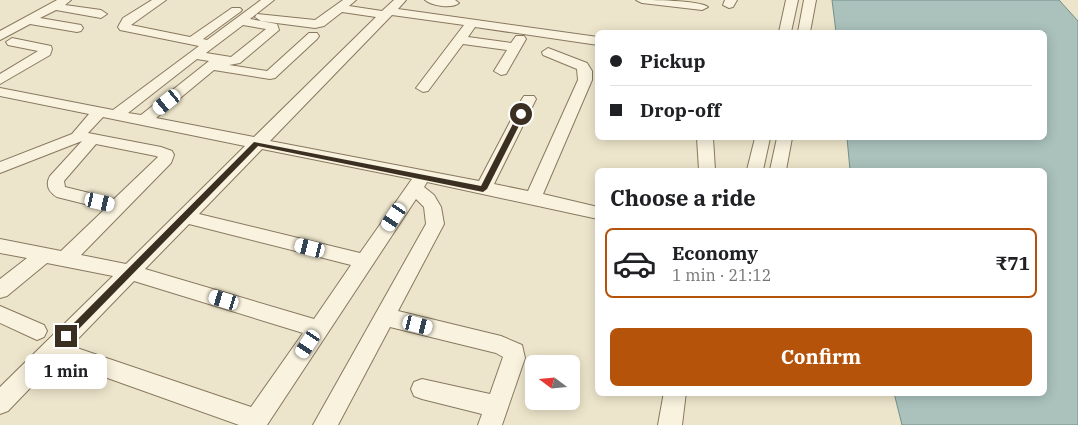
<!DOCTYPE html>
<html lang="en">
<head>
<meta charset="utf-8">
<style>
	:root { --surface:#fff; --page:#f2f2f2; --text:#202124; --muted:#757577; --line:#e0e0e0; --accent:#b45309 }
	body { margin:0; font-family:"IBM Plex Serif",serif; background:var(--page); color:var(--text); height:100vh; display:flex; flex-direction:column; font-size:19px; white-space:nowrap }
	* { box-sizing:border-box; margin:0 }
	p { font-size:16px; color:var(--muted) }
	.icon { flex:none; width:28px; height:28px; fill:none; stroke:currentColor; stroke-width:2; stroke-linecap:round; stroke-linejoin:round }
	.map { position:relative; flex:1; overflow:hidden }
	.drawer { position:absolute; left:595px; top:168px; width:452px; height:228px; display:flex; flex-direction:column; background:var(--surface); border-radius:8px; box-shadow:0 2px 12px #0003 }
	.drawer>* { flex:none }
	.hud { position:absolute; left:595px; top:30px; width:452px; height:110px; border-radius:8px; box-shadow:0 2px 12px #0003; display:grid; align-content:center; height:110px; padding:0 15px; background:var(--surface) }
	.needle { width:32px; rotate:286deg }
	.tools { position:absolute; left:525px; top:355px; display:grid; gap:10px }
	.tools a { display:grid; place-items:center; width:55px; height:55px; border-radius:8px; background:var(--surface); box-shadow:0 2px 12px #0003; font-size:25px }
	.end { position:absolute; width:22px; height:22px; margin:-11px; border:6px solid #3b2f22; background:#fff; box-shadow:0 0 0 2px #fff }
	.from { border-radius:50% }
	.bubble { position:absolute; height:35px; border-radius:8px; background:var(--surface); box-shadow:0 2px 12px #0003; font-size:16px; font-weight:700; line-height:35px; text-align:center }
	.car { position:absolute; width:15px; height:30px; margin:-15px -8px; border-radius:6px; box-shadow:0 0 4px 1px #0007; background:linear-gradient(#fff 24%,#345 0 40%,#fff 0 76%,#345 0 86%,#fff 0) }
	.hud b { display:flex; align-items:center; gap:18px; height:48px; font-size:19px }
	.hud b+b { border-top:1px solid var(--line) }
	.hud i { width:12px; height:12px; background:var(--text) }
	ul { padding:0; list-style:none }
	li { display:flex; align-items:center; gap:15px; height:70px; margin:0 10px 8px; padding:0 5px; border:2px solid transparent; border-radius:8px }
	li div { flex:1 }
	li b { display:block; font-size:19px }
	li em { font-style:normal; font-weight:700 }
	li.selected { border-color:var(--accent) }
	li>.icon { width:45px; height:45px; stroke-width:1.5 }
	h2 { padding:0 15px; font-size:22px; line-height:60px }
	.cta { display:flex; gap:10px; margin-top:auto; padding:10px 15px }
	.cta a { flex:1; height:58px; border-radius:8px; background:var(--accent); color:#fff; font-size:20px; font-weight:700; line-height:58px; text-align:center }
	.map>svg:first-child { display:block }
	.water { fill:#abc2bc; stroke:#72908a }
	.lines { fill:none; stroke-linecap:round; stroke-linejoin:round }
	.minor-casing { stroke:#897860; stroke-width:2 }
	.minor { fill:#f8f2de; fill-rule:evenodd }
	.route { fill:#3b2f22 }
</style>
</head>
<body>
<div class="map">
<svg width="1078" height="425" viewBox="0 0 1078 425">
	<rect width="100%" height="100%" fill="#ede5cb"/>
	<path class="water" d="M832 0H1059L1078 21V425H902L894 393 1045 392V170H850L847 138H1045V32H836Z"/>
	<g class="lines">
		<defs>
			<path id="minor" d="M57 0H71L65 5 101 10 107 14 101 18 56 10 40 18 81 25 83 28 81 31 77 32 30 24 0 40V31Z
				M152 0H166L131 25 190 37 232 8H240L242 10 240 12 203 39 207 40 261 0H274L250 19 277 24 279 30 240 63 229 65 267 71 309 33H317L319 36 317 39 275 78 270 79 214 70 156 118 254 137 376 17 342 12 324 26 315 28 261 21 255 17 257 14 315 20 343 0H356L349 6 382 11 394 0H406L398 9 598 37V45L475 27 468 37 511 43 516 36H524L526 39 506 74 501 75 494 71 507 50 463 44 428 91 423 92 416 88 464 25 392 15 270 141 479 181 522 99 524 96H534L536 99 494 184 528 191 578 80 577 69 543 55 542 52 548 48 587 63 592 71V80L543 194 598 207V219L427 182 424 187 434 195 441 207 444 224 398 311 501 336 522 345 525 358 502 425H478L482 414 422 399 414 396 411 389 414 382 422 379 490 394 503 357 496 353 390 327 338 425H313L426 224 424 207 416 199 267 425H239L57 360 8 411 0 414V387L113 276 47 263 7 296 0 298V279L27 258 0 253V239L61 251 105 209 57 197C49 192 45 185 50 176L82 141 0 173V162L72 134 89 114 0 96V88L113 110 199 46 120 30 118 27 123 18ZM243 25 266 29 231 57 206 53ZM197 59 209 61 141 115 128 113ZM103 117 245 146 126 264 81 255 171 163 174 155 172 151 161 147 88 133ZM96 144 156 156 158 157 114 199 65 187 64 181ZM262 149 412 179 360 253 199 214ZM189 224 351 265 314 319 145 269ZM134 281 303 333 251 407 71 346Z
				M425 0H455L459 3C452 9 432 6 425 0Z
				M636 0C650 0 699 0 708 7L702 10 642 3Z
				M725 0H737L733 7 729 8 723 5Z
				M786 0H798L791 32H779Z
				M804 0H816L810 32H798Z
				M12 38 51 46 52 49 50 55 0 84V74L38 51 8 45 6 42Z
				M697 138H713L715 170H699Z
				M755 138H770L763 170H747Z
				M777 138H792L786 170H770Z
				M0 306 44 325 47 331 44 337 37 340 0 323Z
				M664 392H686L682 425H658Z"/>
		</defs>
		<use href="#minor" class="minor-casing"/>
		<use href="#minor" class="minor"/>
	</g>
	<path class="route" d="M519 112 525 114 487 189 483 192 258 146 69 339H63V334L254 142 481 186Z"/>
</svg>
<div class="tools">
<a><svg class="needle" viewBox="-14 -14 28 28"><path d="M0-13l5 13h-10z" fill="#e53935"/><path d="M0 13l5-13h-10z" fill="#757577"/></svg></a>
</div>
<i class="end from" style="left:521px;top:114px"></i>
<i class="end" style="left:66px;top:336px"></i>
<div class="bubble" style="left:25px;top:354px;width:82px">1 min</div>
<i class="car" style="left:167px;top:102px;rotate:231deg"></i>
<i class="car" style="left:100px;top:202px;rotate:103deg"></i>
<i class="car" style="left:394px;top:217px;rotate:214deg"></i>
<i class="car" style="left:310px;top:248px;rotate:284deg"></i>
<i class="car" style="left:224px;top:300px;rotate:287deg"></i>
<i class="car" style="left:418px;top:325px;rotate:104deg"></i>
<i class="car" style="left:308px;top:344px;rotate:214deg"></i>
<div class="hud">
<b><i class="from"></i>Pickup</b>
<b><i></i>Drop-off</b>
</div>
<section class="drawer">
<h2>Choose a ride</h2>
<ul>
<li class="selected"><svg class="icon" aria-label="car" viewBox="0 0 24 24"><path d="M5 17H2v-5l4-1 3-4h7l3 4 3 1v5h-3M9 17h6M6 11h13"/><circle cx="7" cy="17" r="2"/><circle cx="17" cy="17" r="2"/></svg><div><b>Economy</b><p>1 min · 21:12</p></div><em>₹71</em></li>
</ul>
<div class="cta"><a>Confirm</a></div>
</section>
</div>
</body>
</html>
